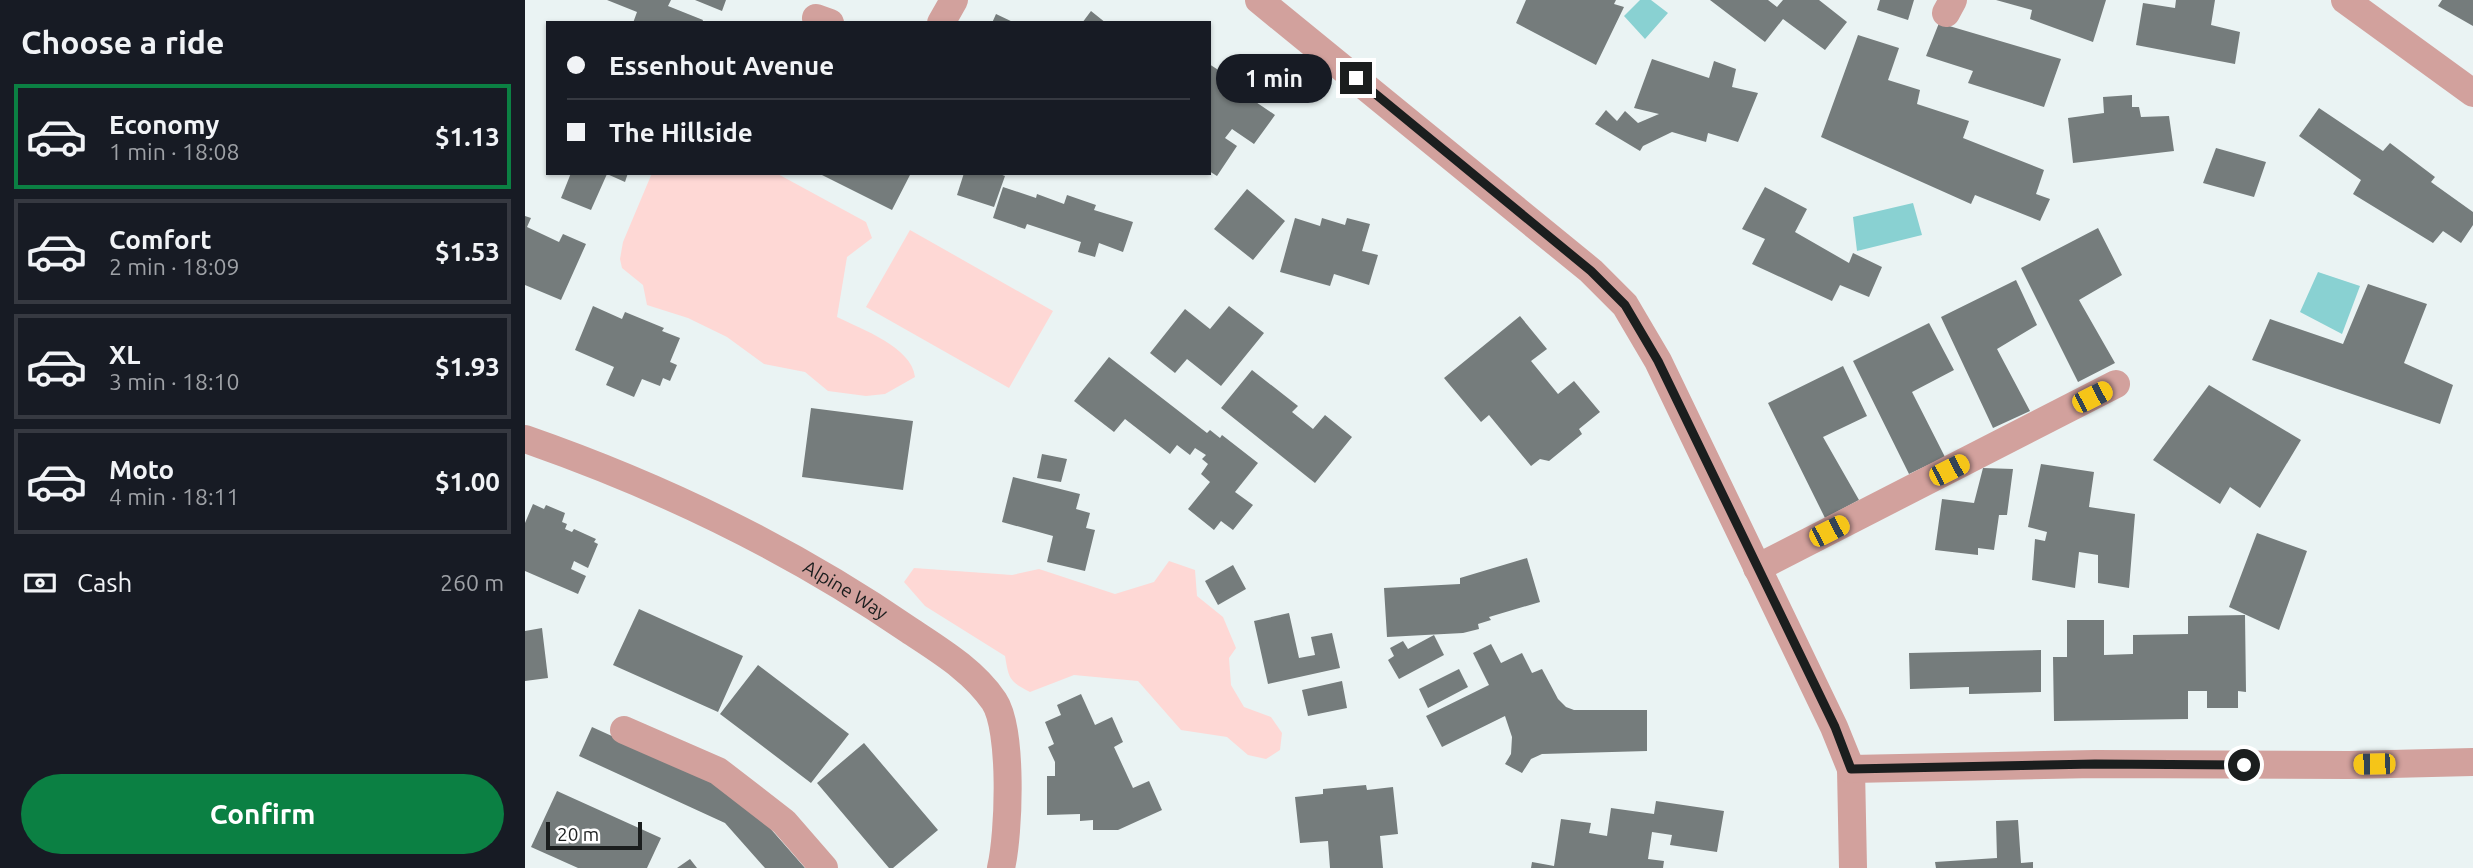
<!DOCTYPE html>
<html lang="en">
<head>
<meta charset="utf-8">
<style>
	:root { --surface:#171b24; --page:#242831; --text:#f1f3f6; --muted:#9ea1a6; --line:#363941; --accent:#0b8043 }
	body { margin:0; font-family:Ubuntu,sans-serif; background:var(--page); color:var(--text); height:100vh; display:flex; flex-direction:column; font-size:26px; white-space:nowrap }
	* { box-sizing:border-box; margin:0 }
	p { font-size:23px; color:var(--muted) }
	.icon { flex:none; width:38px; height:38px; fill:none; stroke:currentColor; stroke-width:2; stroke-linecap:round; stroke-linejoin:round }
	.map { position:relative; flex:1; overflow:hidden }
	.drawer { display:flex; flex-direction:column; background:var(--surface); width:525px }
	.drawer>* { flex:none }
	.banner { position:absolute; left:21px; top:21px; width:665px; height:154px; border-radius:0px; box-shadow:0 2px 5px #0004; display:grid; align-content:center; height:154px; padding:0 21px; background:var(--surface) }
	.scale { position:absolute; left:21px; bottom:18px; width:96px; box-sizing:border-box; padding-left:7px; border:4px solid #1b1e1e; border-top:0; font-size:19px; line-height:24px; white-space:nowrap; color:#1b1e1e; -webkit-text-stroke:5px #fff; paint-order:stroke }
	.end { position:absolute; width:32px; height:32px; margin:-16px; border:9px solid #1b1e1e; background:#fff; box-shadow:0 0 0 4px #fff }
	.from { border-radius:50% }
	.bubble { position:absolute; height:49px; border-radius:24px; background:var(--surface); box-shadow:0 2px 5px #0004; font-size:23px; font-weight:600; line-height:49px; text-align:center }
	.car { position:absolute; width:21px; height:42px; margin:-21px -10px; border-radius:9px; box-shadow:0 0 5px 2px #0007; background:linear-gradient(#f5c518 24%,#345 0 40%,#f5c518 0 76%,#345 0 86%,#f5c518 0) }
	.banner b { display:flex; align-items:center; gap:24px; height:66px; font-size:26px }
	.banner b+b { border-top:2px solid var(--line) }
	.banner i { width:18px; height:18px; background:var(--text) }
	ul { padding:0; list-style:none }
	li { display:flex; align-items:center; gap:21px; height:105px; margin:0 14px 10px; padding:0 7px; border:4px solid var(--line); border-radius:0px }
	li div { flex:1 }
	li b { display:block; font-size:26px }
	li em { font-style:normal; font-weight:600 }
	li.on { border-color:var(--accent) }
	li>.icon { width:63px; height:63px; stroke-width:1.5 }
	h2 { padding:0 21px; font-size:32px; line-height:84px }
	.pay { display:flex; align-items:center; gap:18px; height:77px; padding:0 21px; font-size:26px }
	.pay p { margin-inline-start:auto }
	.cta { display:flex; gap:14px; margin-top:auto; padding:14px 21px }
	.cta a { flex:1; height:80px; border-radius:42px; background:var(--accent); color:#fff; font-size:28px; font-weight:600; line-height:80px; text-align:center }
	main { display:flex; flex:1; min-height:0 }
	.map>svg:first-child { display:block }
	.green { fill:#fed8d5 }
	.water { fill:#89d1d2 }
	.building { fill:#757c7c }
	.lines { fill:none; stroke-linecap:round; stroke-linejoin:round }
	.minor { stroke:#d2a19d; stroke-width:28 }
	.route { stroke:#1b1e1e; stroke-width:9 }
	.labels { text-anchor:middle; dominant-baseline:central; stroke-width:6; stroke-linejoin:round; paint-order:stroke }
	.street-label { font-size:19px; fill:#1b1e1e; stroke:#fff }
</style>
</head>
<body>
<main>
<section class="drawer">
<h2>Choose a ride</h2>
<ul>
<li class="on"><svg class="icon" aria-label="car" viewBox="0 0 24 24"><path d="M5 17H2v-5l4-1 3-4h7l3 4 3 1v5h-3M9 17h6M6 11h13"/><circle cx="7" cy="17" r="2"/><circle cx="17" cy="17" r="2"/></svg><div><b>Economy</b><p>1 min · 18:08</p></div><em>$1.13</em></li>
<li><svg class="icon" aria-label="car" viewBox="0 0 24 24"><path d="M5 17H2v-5l4-1 3-4h7l3 4 3 1v5h-3M9 17h6M6 11h13"/><circle cx="7" cy="17" r="2"/><circle cx="17" cy="17" r="2"/></svg><div><b>Comfort</b><p>2 min · 18:09</p></div><em>$1.53</em></li>
<li><svg class="icon" aria-label="car" viewBox="0 0 24 24"><path d="M5 17H2v-5l4-1 3-4h7l3 4 3 1v5h-3M9 17h6M6 11h13"/><circle cx="7" cy="17" r="2"/><circle cx="17" cy="17" r="2"/></svg><div><b>XL</b><p>3 min · 18:10</p></div><em>$1.93</em></li>
<li><svg class="icon" aria-label="car" viewBox="0 0 24 24"><path d="M5 17H2v-5l4-1 3-4h7l3 4 3 1v5h-3M9 17h6M6 11h13"/><circle cx="7" cy="17" r="2"/><circle cx="17" cy="17" r="2"/></svg><div><b>Moto</b><p>4 min · 18:11</p></div><em>$1.00</em></li>
</ul>
<div class="pay"><svg class="icon" aria-label="cash" viewBox="0 0 24 24"><path d="M3 7h18v10H3z"/><circle cx="12" cy="12" r="2"/></svg>Cash<p>260 m</p></div>
<div class="cta"><a>Confirm</a></div>
</section>
<div class="map">
<svg width="1948" height="868" viewBox="0 0 1948 868">
	<rect width="100%" height="100%" fill="#eaf3f3"/>
	<path class="green" d="M127 173H251L341 222 347 238 322 257 312 317C336 329 387 347 390 377L360 394 341 396 303 391 280 372 239 364 202 337 163 318 122 305 118 285 97 268 95 259 98 242Z
		M385 230 528 311 484 388 341 307Z
		M644 561 670 570 672 596 698 617 711 648 704 658 706 685 719 707 746 717 757 733 755 750 741 759 723 755 702 737 656 730 613 681 549 675 505 692C484 681 484 679 480 656L400 606 379 582 389 568 487 575 514 569 590 594 629 582Z"/>
	<path class="water" d="M1115 0H1126L1143 13 1120 39 1099 16Z
		M1388 203 1397 235 1332 251 1328 217Z
		M1793 272 1835 286 1817 334 1775 312Z"/>
	<path class="building" d="M82 0H146L143 6 178 20 177 23H108L112 12Z
		M170 0H201L197 11Z
		M1001 0H1091L1089 4 1099 7 1071 65 991 23Z
		M1185 0H1243L1252 7 1258 0H1294L1322 22 1300 50 1258 19 1240 42Z
		M1355 0H1389L1383 20 1352 10Z
		M1471 0H1581L1568 42 1505 19 1507 10Z
		M1651 0H1690L1686 25 1715 32 1710 64 1611 45 1618 3 1650 8Z
		M1917 0H1948V26L1913 6Z
		M566 11 581 23H557Z
		M471 14 490 23H467Z
		M1414 23 1536 59 1519 107 1443 83 1448 71 1401 56Z
		M1333 35 1374 48 1363 80 1395 90 1392 104 1444 121 1438 138 1519 170 1511 194 1525 199 1515 221 1450 195 1446 204 1296 137Z
		M1127 59 1184 78 1189 61 1211 69 1207 87 1233 93 1213 142 1183 133 1181 142 1147 132 1118 146 1115 151 1070 124 1081 110 1092 121 1100 111 1113 123 1134 114 1109 108Z
		M684 64 723 89 719 94 750 115 729 144 707 129 700 138 712 146 692 176 684 171Z
		M1607 95V107H1614L1616 117 1644 116 1649 151 1548 163 1543 118 1579 113 1578 97Z
		M1794 108 1858 151 1865 143 1910 177 1906 182 1948 212V225L1936 243 1918 231 1908 243 1828 194 1836 180 1774 136Z
		M1691 148 1741 162 1729 197 1678 183Z
		M46 173H103L100 182 82 174 66 210 36 198Z
		M298 173H386L367 210 297 175Z
		M439 173H472L480 176 469 207 432 195Z
		M478 187 511 198 512 194 539 204 542 195 571 205 569 210 608 222 598 252 574 243 570 257 553 252 556 242 502 224 500 229 468 218Z
		M1240 187 1282 209 1270 232 1324 263 1328 253 1357 267 1344 297 1315 285 1307 301 1227 264 1240 239 1217 229Z
		M722 189 760 221 728 260 689 229Z
		M0 216 6 218 2 227 34 242 38 234 61 244 36 300 0 285Z
		M770 218 795 226 797 218 820 225 822 218 845 224 837 251 853 255 844 285 809 274 805 286 755 272Z
		M1573 228 1597 275 1554 300 1590 363 1553 382 1496 268Z
		M1491 280 1512 325 1472 349 1505 411 1468 428 1416 317Z
		M1843 284 1902 304 1879 363 1928 385 1915 424 1727 360 1745 319 1818 344Z
		M68 306 97 319 100 312 139 328 137 331 155 338 145 362 152 365 145 381 138 378 135 386 117 379 109 397 81 385 89 367 50 350Z
		M704 306 739 333 696 386 662 359 650 373 625 353 660 309 685 329Z
		M995 316 1022 349 1006 361 1033 394 1049 381 1075 412 1054 429 1057 434 1024 461 1015 459 1006 466 964 415 956 422 919 378Z
		M1404 323 1429 370 1387 392 1420 457 1384 474 1328 361Z
		M584 357 682 433 685 430 695 438 697 435 733 463 710 492 728 505 708 530 696 521 689 530 663 509 685 482 676 474 683 464 677 459 681 455 670 448 665 455 652 445 645 454 600 419 589 432 549 401Z
		M1318 366 1342 416 1298 437 1334 500 1300 518 1243 403Z
		M727 370 773 406 767 412 788 429 800 415 827 437 790 483 696 408Z
		M1684 385 1776 440 1735 508 1705 487 1695 504 1628 460Z
		M286 408 388 421 378 490 277 477Z
		M517 454 542 459 536 482 512 478Z
		M1516 464 1569 472 1564 507 1610 514 1604 588 1573 583V555L1554 552 1550 588 1507 580 1510 539 1520 541 1522 532 1503 527Z
		M1458 468 1488 469 1482 515H1474L1469 550 1453 548V555L1410 550 1417 499 1449 503Z
		M488 477 555 494 551 509 565 513 561 528 570 530 560 571 522 562 528 536 477 522Z
		M8 504 19 509 21 505 40 513 37 522 42 524 40 529 47 532 49 529 71 539 69 542 73 544 63 568 49 561 46 569 61 576 53 594 0 571V523Z
		M1732 533 1782 551 1754 630 1704 607Z
		M1002 558 1015 602 964 617 966 620 953 624 954 629 938 633 862 637 859 588 935 584V578Z
		M708 565 721 589 693 605 680 581Z
		M114 609 218 656 193 712 88 665Z
		M764 613 774 658 790 655 786 637 807 633 815 668 743 684 729 621Z
		M1720 615 1721 692 1713 691V708H1682V691H1663V719L1529 721 1528 657H1542V620H1579V655L1608 654V635L1663 634V616Z
		M17 628 23 678 0 681V631Z
		M909 635 919 655 874 679 863 660 869 656 865 648 878 641 883 649Z
		M966 644 976 663 997 653 1007 673 1017 669 1033 699 1041 707 1049 710H1122V751L1017 754 1006 759 997 773 980 764 986 754 987 737 980 716 917 747 901 716 964 685 948 653Z
		M1516 650V692L1444 694V687L1385 689 1384 653Z
		M233 665 324 734 286 783 195 714Z
		M934 669 943 687 903 708 894 689Z
		M817 681 822 708 783 716 777 690Z
		M556 694 570 725 587 717 598 742 589 747 608 788 624 781 637 810 593 830H568V820L555 821V814L522 815V776H530V762L523 747 529 744 520 722 536 715 532 705Z
		M67 727 215 794 280 868H240L200 823 54 756Z
		M339 743 413 830 368 868H364L292 783Z
		M841 785 842 790 868 787 873 834 855 836 858 868H805L803 841 775 843 770 797 798 794V789Z
		M32 791 136 838 122 868H53L6 847Z
		M1131 801 1199 811 1192 852 1145 845 1147 835 1127 832 1123 859 1139 861 1138 868H1006L1007 862 1029 866 1036 819 1066 823 1064 833 1082 836 1086 808 1129 814Z
		M1493 820 1496 863 1508 862V868H1411L1410 862 1472 858 1471 821Z
		M165 859 172 868H152Z"/>
	<g class="lines">
		<g class="minor">
			<path d="M734 0 1066 271 1100 305 1133 361 1309 727 1326 769 1328 868"/>
			<path d="M1820 0 1948 93"/>
			<path d="M1421 13 1428 0"/>
			<path d="M291 18 305 23"/>
			<path d="M416 23 429 0"/>
			<path id="s1" d="M0 439C135 486 266 549 384 630 414 650 448 670 469 701 488 729 484 834 476 868"/>
			<path d="M1232 568 1591 384"/>
			<path d="M99 730 193 771 259 822 299 868"/>
			<path d="M1326 769 1570 764 1824 765 1948 762"/>
		</g>
	</g>
	<g class="lines">
		<path class="route" d="M831 78 1066 271 1100 305 1133 361 1310 727 1326 769 1570 764 1719 765"/>
	</g>
	<g class="labels">
		<g class="street-label">
			<text stroke="none"><textPath href="#s1" startOffset="355">Alpine Way</textPath></text>
		</g>
	</g>
</svg>
<div class="scale">20 m</div>
<i class="end from" style="left:1719px;top:765px"></i>
<i class="end" style="left:831px;top:78px"></i>
<div class="bubble" style="left:691px;top:54px;width:116px">1 min</div>
<i class="car" style="left:1567px;top:397px;rotate:63deg"></i>
<i class="car" style="left:1424px;top:470px;rotate:63deg"></i>
<i class="car" style="left:1304px;top:531px;rotate:63deg"></i>
<i class="car" style="left:1849px;top:764px;rotate:269deg"></i>
<div class="banner">
<b><i class="from"></i>Essenhout Avenue</b>
<b><i></i>The Hillside</b>
</div>
</div>
</main>
</body>
</html>
